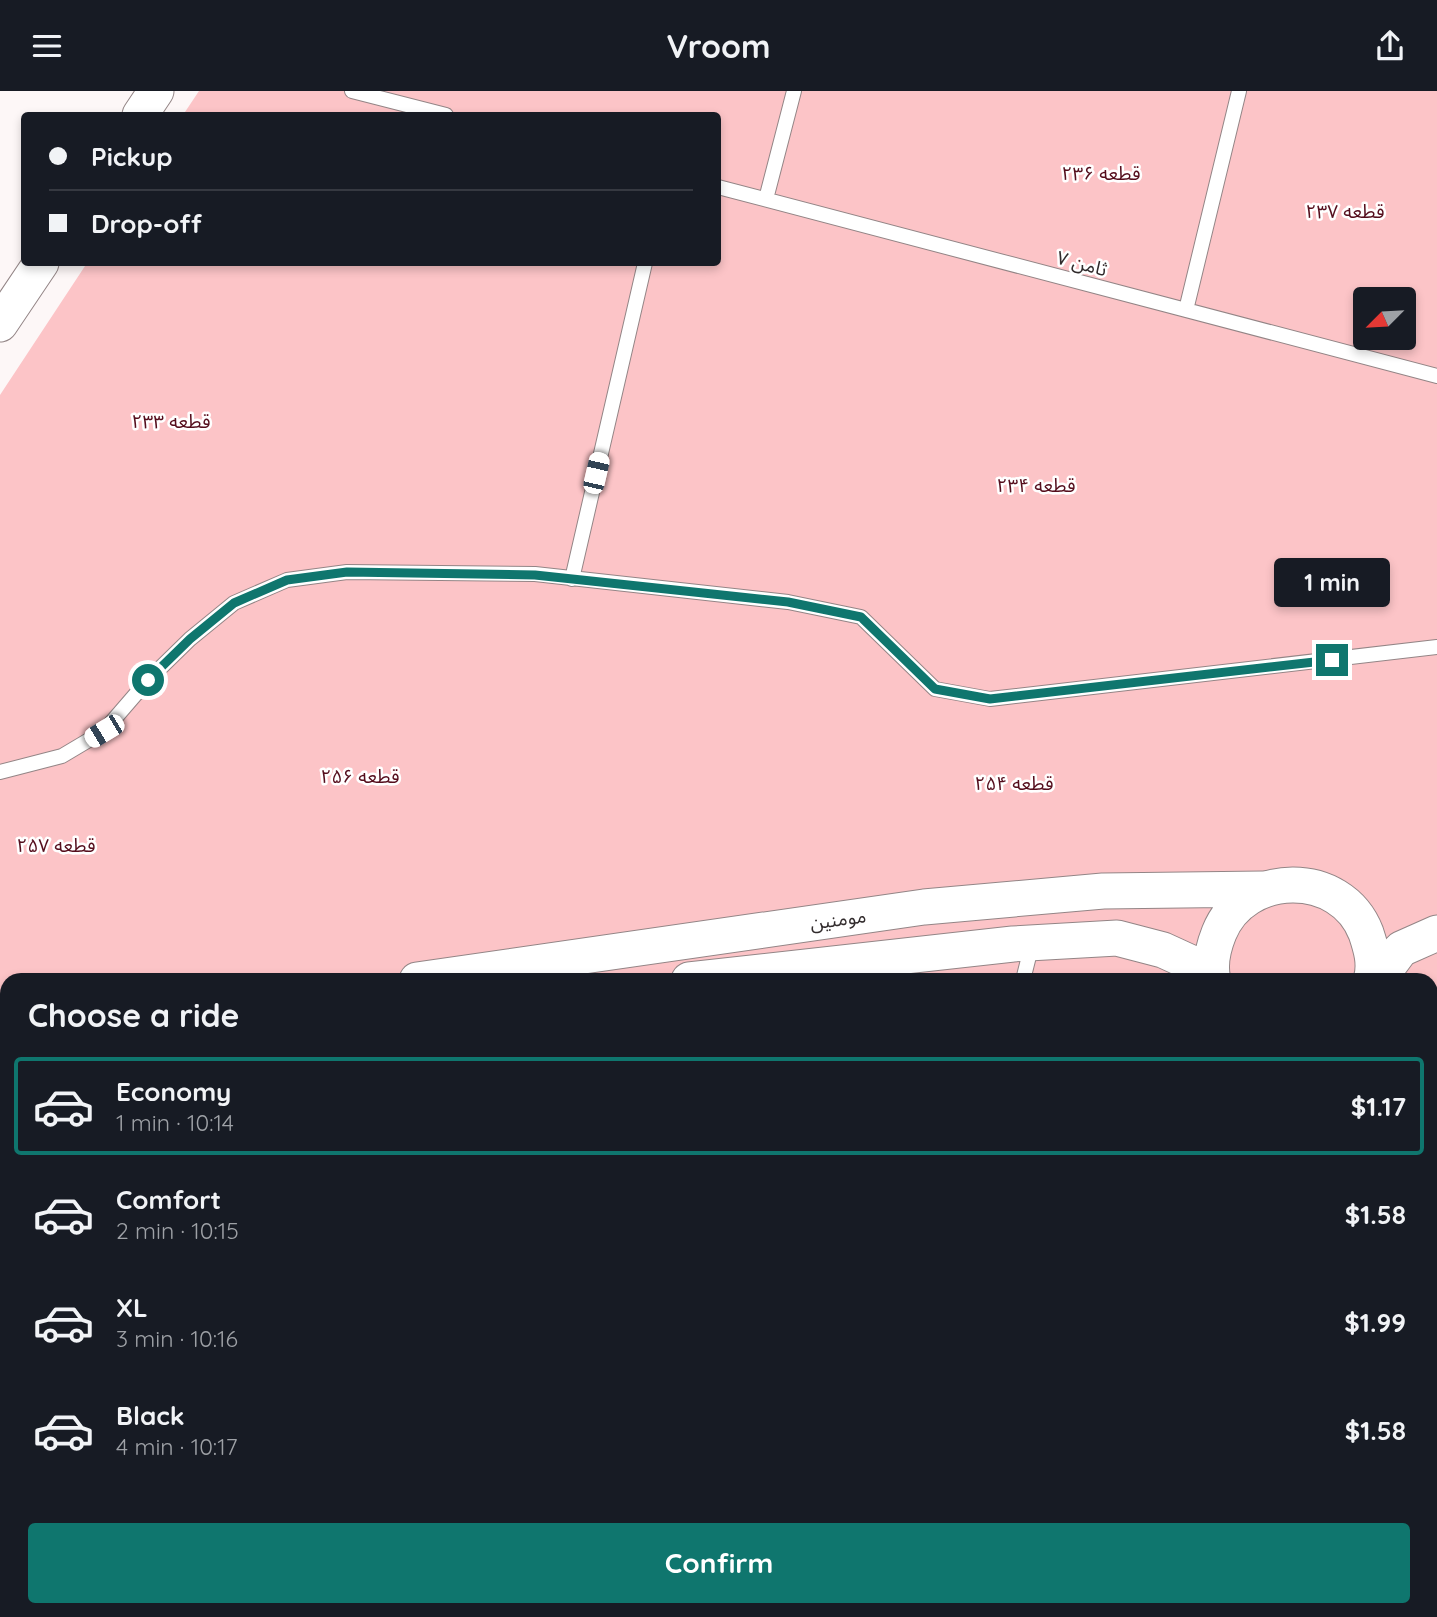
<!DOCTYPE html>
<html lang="en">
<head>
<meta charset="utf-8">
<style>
	:root { --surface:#171b24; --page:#20242c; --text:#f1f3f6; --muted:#9ea1a6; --line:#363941; --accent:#0f766e }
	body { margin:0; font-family:Quicksand,"Noto Sans Arabic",sans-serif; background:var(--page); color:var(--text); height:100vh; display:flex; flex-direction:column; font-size:26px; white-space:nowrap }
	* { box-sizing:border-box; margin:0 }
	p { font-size:23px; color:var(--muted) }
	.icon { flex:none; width:38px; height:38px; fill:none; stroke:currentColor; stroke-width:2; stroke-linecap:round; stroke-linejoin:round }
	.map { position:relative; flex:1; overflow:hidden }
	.sheet { position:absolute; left:0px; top:882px; width:1438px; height:644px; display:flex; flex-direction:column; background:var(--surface); border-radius:21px 21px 0 0; box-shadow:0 4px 10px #0003 }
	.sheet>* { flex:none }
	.guide { position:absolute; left:21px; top:21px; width:700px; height:154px; border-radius:7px; box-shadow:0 4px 10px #0003; display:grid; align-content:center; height:154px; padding:0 28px; background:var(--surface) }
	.needle { width:46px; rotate:246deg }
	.controls { position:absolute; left:1353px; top:196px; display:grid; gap:14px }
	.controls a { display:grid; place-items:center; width:63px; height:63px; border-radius:7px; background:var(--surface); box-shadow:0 4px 10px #0003; font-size:35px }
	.end { position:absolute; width:32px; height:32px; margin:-16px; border:9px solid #0f766e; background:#fff; box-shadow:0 0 0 4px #fff }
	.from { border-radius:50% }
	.bubble { position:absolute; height:49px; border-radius:7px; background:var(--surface); box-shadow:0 4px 10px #0003; font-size:23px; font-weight:700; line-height:49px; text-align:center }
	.car { position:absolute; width:21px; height:42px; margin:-21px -10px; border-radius:9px; box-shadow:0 0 5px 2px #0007; background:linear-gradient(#fff 24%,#345 0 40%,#fff 0 76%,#345 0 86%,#fff 0) }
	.guide b { display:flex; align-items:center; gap:24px; height:66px; font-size:26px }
	.guide b+b { border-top:2px solid var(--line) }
	.guide i { width:18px; height:18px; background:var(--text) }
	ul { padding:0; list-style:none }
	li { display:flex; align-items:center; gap:21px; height:98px; margin:0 14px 10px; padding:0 14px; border:4px solid transparent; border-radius:7px }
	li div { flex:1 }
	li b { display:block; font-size:26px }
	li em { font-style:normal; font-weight:700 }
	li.current { border-color:var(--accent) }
	li>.icon { width:63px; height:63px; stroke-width:1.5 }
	h2 { padding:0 28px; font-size:32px; line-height:84px }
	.primary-button { display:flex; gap:14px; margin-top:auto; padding:14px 28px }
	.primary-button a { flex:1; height:80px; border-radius:7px; background:var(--accent); color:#fff; font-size:28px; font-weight:700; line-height:80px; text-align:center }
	header { display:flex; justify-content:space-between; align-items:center; height:91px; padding:0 28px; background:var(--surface); font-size:32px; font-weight:700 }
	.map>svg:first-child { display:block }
	.green { fill:#fcc4c7; fill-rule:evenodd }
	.building { fill:#d8c9ca; stroke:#a39596; stroke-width:2 }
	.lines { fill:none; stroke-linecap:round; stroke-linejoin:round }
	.service-casing { stroke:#938586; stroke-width:16 }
	.tertiary-casing { stroke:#938586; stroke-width:37 }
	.service { stroke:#fff; stroke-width:14 }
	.tertiary { stroke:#fff; stroke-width:35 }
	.route { stroke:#0f766e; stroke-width:9 }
	.labels { text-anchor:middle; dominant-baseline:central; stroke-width:5; stroke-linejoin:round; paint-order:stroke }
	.park-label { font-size:19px; fill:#550e1d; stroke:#fff }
	.street-label { font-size:19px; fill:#312b2c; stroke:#fff }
</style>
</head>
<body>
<header><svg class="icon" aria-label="menu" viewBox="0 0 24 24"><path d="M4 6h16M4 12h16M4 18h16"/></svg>Vroom<svg class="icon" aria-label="share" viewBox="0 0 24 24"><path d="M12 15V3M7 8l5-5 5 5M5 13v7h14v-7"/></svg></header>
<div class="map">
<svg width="1437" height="1526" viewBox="0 0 1437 1526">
	<rect width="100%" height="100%" fill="#fdf7f7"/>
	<path class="green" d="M199 0H1437V1526H0V304L87 172H718V24H183ZM1365 208H1404V247H1365ZM7 889H1432V1519H7Z"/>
	<path class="building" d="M1437 1485V1526H1374L1375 1519H1432V1486Z"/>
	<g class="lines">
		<defs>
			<path id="service" d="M352 0 446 24
				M718 96 1437 285
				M766 108 794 0
				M1186 219 1239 0
				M572 488 645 172
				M0 681 62 665 104 640 148 589 190 548 234 512 287 489 347 481 535 483 788 511 861 526 935 598 990 608 1437 556
				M1023 889 1032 853
				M0 1451 7 1452
				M864 1526 866 1519"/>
			<path id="tertiary" d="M140 24 156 0
				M0 233 41 172
				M417 889 924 816 1103 800 1263 798
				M689 889 1013 853 1117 847 1163 859 1211 881
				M1213 889C1209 873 1213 857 1219 842 1244 779 1341 777 1366 842 1371 857 1376 873 1371 889
				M1378 889 1401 858 1437 842
				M0 962 7 960
				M0 1015 7 1013
				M1432 1422 1437 1423
				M1432 1450 1437 1448
				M242 1526 244 1519
				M301 1526 302 1519
				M1178 1526 1181 1519
				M1335 1526 1338 1519"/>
		</defs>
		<use href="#service" class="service-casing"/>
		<use href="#tertiary" class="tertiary-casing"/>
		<use href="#service" class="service"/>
		<use href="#tertiary" class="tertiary"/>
	</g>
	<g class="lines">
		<path class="route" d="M148 589 190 548 234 512 287 489 347 481 535 484 788 511 861 526 935 598 990 608 1332 569"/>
	</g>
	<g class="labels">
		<g class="park-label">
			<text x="1101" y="82">قطعه ۲۳۶</text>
			<text x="1345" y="120">قطعه ۲۳۷</text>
			<text x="171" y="330">قطعه ۲۳۳</text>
			<text x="1036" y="394">قطعه ۲۳۴</text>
			<text x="360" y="685">قطعه ۲۵۶</text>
			<text x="1014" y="692">قطعه ۲۵۴</text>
			<text x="56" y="754">قطعه ۲۵۷</text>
		</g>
		<g class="street-label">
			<text transform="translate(1082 172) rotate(15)">ثامن ۷</text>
			<text transform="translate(838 828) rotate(-8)">مومنین</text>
		</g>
	</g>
</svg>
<div class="controls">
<a><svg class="needle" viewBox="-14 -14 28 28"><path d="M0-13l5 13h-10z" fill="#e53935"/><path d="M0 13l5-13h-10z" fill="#9ea1a6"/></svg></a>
</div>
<i class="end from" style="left:148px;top:589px"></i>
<i class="end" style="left:1332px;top:569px"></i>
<div class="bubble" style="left:1274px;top:467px;width:116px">1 min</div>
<i class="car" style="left:596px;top:382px;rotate:13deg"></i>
<i class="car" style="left:104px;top:640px;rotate:239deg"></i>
<div class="guide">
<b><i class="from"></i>Pickup</b>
<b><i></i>Drop-off</b>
</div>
<section class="sheet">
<h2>Choose a ride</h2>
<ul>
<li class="current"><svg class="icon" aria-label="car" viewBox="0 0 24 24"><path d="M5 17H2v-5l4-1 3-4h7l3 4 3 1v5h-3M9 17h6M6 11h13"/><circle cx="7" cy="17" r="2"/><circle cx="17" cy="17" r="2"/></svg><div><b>Economy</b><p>1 min · 10:14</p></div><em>$1.17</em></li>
<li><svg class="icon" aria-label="car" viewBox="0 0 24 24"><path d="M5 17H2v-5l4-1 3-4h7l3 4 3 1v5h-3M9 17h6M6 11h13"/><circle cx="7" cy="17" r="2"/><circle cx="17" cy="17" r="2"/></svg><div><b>Comfort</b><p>2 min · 10:15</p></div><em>$1.58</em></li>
<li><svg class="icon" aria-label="car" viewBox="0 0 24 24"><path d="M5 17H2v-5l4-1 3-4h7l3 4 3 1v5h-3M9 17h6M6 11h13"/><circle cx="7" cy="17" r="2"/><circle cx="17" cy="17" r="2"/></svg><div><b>XL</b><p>3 min · 10:16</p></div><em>$1.99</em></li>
<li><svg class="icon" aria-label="car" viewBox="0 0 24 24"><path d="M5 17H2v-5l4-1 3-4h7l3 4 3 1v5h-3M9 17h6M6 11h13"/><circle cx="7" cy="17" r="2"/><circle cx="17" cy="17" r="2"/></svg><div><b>Black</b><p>4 min · 10:17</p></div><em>$1.58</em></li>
</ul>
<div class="primary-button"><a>Confirm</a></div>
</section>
</div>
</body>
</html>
